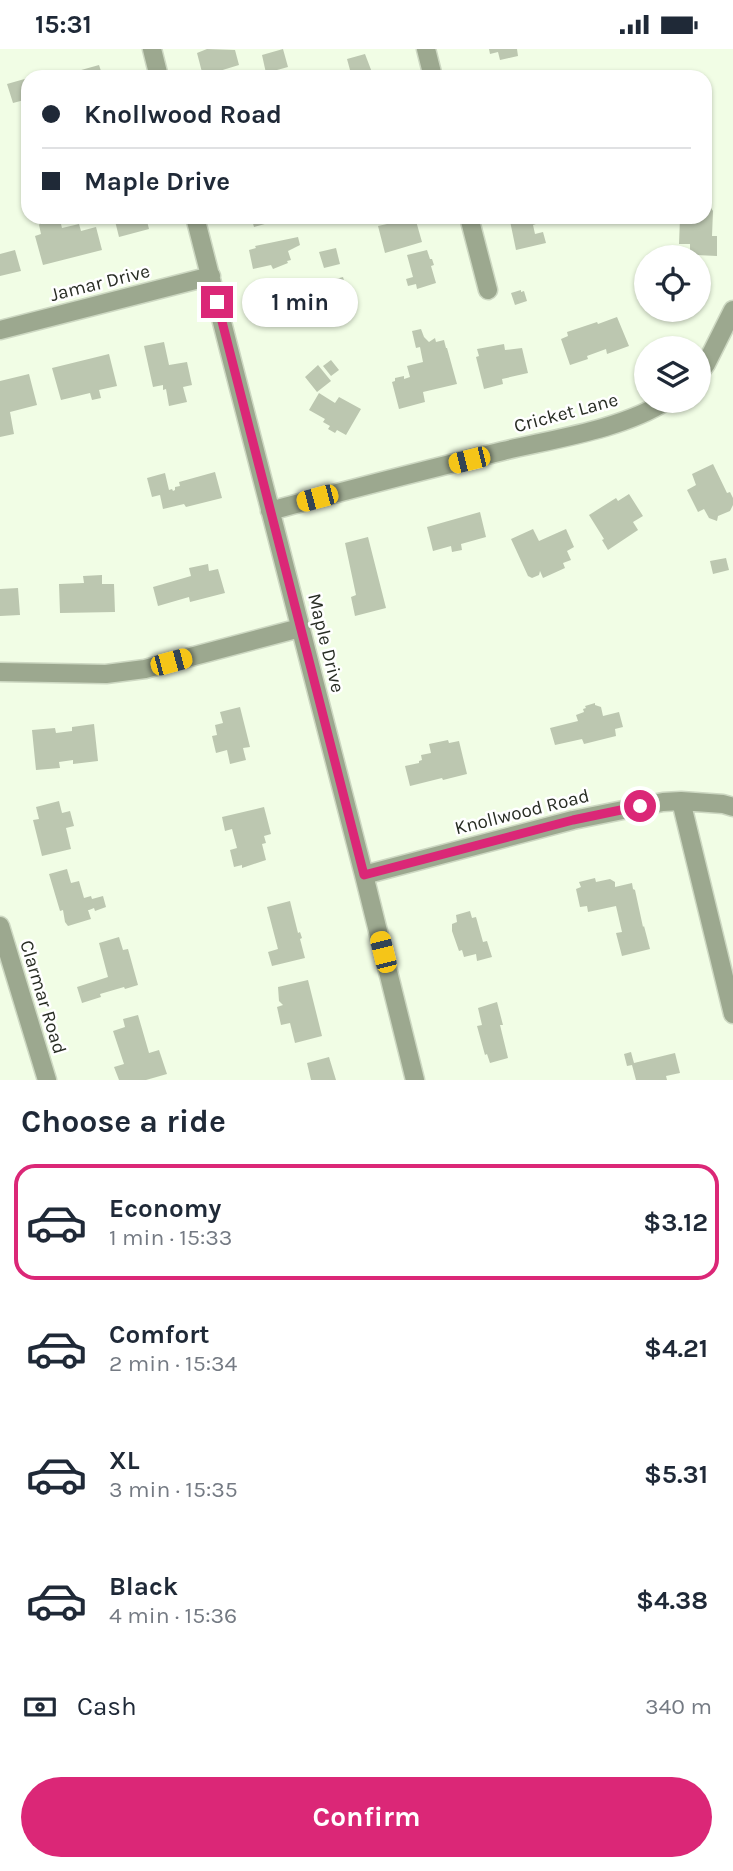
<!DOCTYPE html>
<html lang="en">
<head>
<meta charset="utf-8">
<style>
	:root { --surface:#fff; --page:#f2f2f3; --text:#1f2937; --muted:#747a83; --line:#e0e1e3; --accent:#db2777 }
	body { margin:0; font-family:Karla,sans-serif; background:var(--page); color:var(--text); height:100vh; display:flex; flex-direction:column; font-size:26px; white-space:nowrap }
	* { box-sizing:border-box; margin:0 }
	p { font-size:23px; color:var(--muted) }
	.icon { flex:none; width:38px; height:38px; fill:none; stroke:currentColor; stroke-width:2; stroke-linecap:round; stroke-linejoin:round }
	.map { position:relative; height:1031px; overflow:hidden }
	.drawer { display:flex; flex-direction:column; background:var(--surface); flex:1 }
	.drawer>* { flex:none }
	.hud { position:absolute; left:21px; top:21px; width:691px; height:154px; border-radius:21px; box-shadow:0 2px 5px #0004; display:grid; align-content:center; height:154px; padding:0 21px; background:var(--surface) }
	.tools { position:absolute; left:634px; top:196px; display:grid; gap:14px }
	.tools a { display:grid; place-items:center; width:77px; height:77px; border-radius:50%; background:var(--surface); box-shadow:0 2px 5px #0004; font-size:35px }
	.end { position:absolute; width:32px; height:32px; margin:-16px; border:9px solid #db2777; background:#fff; box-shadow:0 0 0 4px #fff }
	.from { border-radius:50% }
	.bubble { position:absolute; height:49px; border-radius:24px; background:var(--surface); box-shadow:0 2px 5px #0004; font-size:23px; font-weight:700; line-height:49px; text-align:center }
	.car { position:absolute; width:21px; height:42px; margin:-21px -10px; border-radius:9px; box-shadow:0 0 5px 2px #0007; background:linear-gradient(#f5c518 24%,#345 0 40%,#f5c518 0 76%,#345 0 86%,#f5c518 0) }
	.hud b { display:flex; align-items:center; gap:24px; height:66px; font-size:26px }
	.hud b+b { border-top:2px solid var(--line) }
	.hud i { width:18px; height:18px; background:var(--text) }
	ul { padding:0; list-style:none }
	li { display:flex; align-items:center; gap:21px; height:116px; margin:0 14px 10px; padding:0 7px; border:4px solid transparent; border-radius:21px }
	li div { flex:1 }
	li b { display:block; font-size:26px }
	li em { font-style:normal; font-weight:700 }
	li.on { border-color:var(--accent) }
	li>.icon { width:63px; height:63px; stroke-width:1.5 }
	h2 { padding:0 21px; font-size:32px; line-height:84px }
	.pay { display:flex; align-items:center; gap:18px; height:77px; padding:0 21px; font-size:26px }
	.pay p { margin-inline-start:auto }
	.button { display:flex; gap:14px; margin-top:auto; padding:14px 21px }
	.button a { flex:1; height:80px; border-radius:42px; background:var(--accent); color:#fff; font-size:28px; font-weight:700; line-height:80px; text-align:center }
	.status { display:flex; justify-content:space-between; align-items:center; height:49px; padding:0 35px; background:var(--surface); direction:ltr }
	.status svg { height:19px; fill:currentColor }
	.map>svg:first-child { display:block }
	.building { fill:#bcc7b0 }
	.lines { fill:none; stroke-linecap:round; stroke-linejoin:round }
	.minor-casing { stroke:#cdd8c2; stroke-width:21 }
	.minor { stroke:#9ca88f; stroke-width:18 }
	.route { stroke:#db2777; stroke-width:9 }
	.labels { text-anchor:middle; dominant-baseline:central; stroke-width:5; stroke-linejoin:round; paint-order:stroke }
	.street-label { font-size:19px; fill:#282d24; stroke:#fff }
</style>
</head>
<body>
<div class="status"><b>15:31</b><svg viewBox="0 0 49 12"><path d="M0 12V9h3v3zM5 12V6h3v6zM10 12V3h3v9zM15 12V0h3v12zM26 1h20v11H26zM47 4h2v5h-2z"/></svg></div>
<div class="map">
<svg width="733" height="1031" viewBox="0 0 733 1031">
	<rect width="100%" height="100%" fill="#f1fde5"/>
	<path class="building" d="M207 0 235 1 239 16 203 27 197 4Z
		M283 0 288 18 266 24 262 6Z
		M489 0H517L518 7 500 11 498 3 490 5Z
		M365 5 373 26 377 24 378 28H342L341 23 350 21 347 10Z
		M99 16 103 28H68L67 25Z
		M28 29V50L13 54 7 35Z
		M705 159H711L713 162 712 187H717V207L696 206V204L690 202V195H679L680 169 705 168Z
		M114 168H146L149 180 119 188Z
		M251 168H271L272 173 254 178Z
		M385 168H420L421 171 416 172 422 193 385 204 378 177 387 175Z
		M523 168H534L536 175 533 176 535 185 543 183 546 194 516 201 510 172Z
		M47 170 52 173 60 171 62 179 79 175 81 182 96 178 102 201 43 216 35 187 41 185 39 176 42 171Z
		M298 188 300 196 288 202 291 211 287 212 288 214 273 220 271 216 253 220 249 201 256 199 255 197Z
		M336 199 340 215 324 219 319 203Z
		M15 201 21 222 0 227V205Z
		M427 201 430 210H432L434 216 431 217 436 234 417 240 416 235 408 237 406 230 413 228 407 206Z
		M343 228 351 256 323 264 317 235Z
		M521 241V243L524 242 527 252 515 256 511 244Z
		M617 268 629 297 607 305 606 300 587 307 588 310 570 316 561 290 568 287 567 283 597 273 598 275Z
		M421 280 424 288 429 293 435 289 436 293 444 291 446 299H447L457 335 423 343 425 353 399 360 392 333 395 332V329L404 327V330L410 328 407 317 423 313 420 298 416 299 412 282Z
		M164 293 169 316 187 313 192 336 183 338 187 353 169 357 166 340 163 341V336L153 338 144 297Z
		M504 295 505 301 522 299 528 324 502 330 503 335 484 340 476 308 479 307 477 300Z
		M109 305 117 337 99 341 101 349 92 351 90 344 61 351 52 319Z
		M331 311 339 321 331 327 323 317Z
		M318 316 331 332 317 343 305 328Z
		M29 325 37 356 10 363 14 385 0 388V332Z
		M319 344 335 354 339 348 361 360 346 386 337 381 335 384 328 380 330 377 323 373 325 370 309 361Z
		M713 415 727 444 730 443 733 449V456L730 462 718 467 717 472 709 469 704 460 698 463 687 441 696 436 692 425Z
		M215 423 222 449 186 458 184 455 163 460 160 446 152 448 147 429 165 424 169 441 172 440 173 442 175 441V438L180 437 179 433Z
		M629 445 643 467 633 473 638 481 608 501 602 491 604 490 589 466 616 449 618 452Z
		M480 463 486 488 461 495 462 501 452 503 451 497 433 502 427 478Z
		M533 480 539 492 566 480 574 498 567 502 571 511 563 514 565 519 543 529 540 522 539 526 532 529 528 527 511 490Z
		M368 488 386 559 355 567 351 548 356 546 345 494Z
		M726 509 729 521 713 525 710 512Z
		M208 515 209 522 218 520 225 544 190 553 189 548 158 557 153 538 191 527 189 519Z
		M102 526V535H114L115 563 60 564 59 535 84 534 83 527Z
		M18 539 20 566 0 567V540Z
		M595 654V656L601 658 603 667 619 663 623 678 615 680 616 687 584 695 582 690 555 696 550 679 578 672 576 666 584 663 583 660 586 659 585 657Z
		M240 658 250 698 243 699 246 711 230 715 227 701 216 704 212 687 217 686 215 676 223 674 220 663Z
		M94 675 98 712 73 715V711L59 713 60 719 36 721 32 681 55 679 56 684 72 682V678Z
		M448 691 449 694 459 692 467 725 443 731 442 729 410 737 405 717 419 714V712L422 711 421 706 431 704 429 695Z
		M59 752 62 764 70 762 74 777 66 779 71 800 42 807 33 771 39 770 36 758Z
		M264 758 271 785 264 787 266 794 262 795 266 811 242 819V816L234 818 230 801 237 799 232 780 225 782 222 768Z
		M67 820 71 834 79 832 84 849 91 847 92 850 103 847 106 858 95 862 94 859 89 861H88L91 870 68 877 65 873 63 861 60 862 49 825Z
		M595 829 596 833 610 830 615 833V838L632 834 633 840 635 841 643 878 644 877 650 900 622 907 616 884 622 883 616 857 588 863 587 857 580 858 576 840 581 838 579 833Z
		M290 852 298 884 300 883 302 889 300 890 305 909 272 917 268 903 278 900 267 858Z
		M470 862 472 869 476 868 483 893 487 892 492 908 477 912 476 905 464 908 462 901 459 902 452 882V875L457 873 456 866Z
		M119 888 123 901 128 900 138 936 125 940 124 938 100 945 101 948 82 954 77 938 108 928 99 894Z
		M308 931 322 987 295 994 290 974 281 976 277 958 283 956 279 952 278 938Z
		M497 953 503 976H500L508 1009 490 1014 487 1005 485 1006 477 977 482 976 478 959Z
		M138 966 149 1004 159 1001 167 1025 146 1031H119L114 1018 124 1015 113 982 125 978 123 970Z
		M631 1003 634 1014 675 1004 680 1024 666 1027 667 1031H636L632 1016 627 1017 624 1005Z
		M329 1008 336 1031H311L307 1014Z"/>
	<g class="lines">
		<defs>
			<path id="minor" d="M152 0 159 28
				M426 0 433 28
				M195 168 364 826 415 1031
				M469 168 488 241
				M0 281 211 227
				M698 326 706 315 733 261
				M270 462C347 441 425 421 503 402 553 390 623 380 666 352
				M0 623 106 625 145 620 300 579
				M681 752 733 965
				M364 826 573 771 663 753 681 752 723 755 733 758
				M0 877 47 1031"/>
		</defs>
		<use href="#minor" class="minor-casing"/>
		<use href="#minor" class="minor"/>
	</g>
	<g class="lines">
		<path class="route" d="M217 253 364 826 573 771 640 757"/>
	</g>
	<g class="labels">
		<g class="street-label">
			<text transform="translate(100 234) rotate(-14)">Jamar Drive</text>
			<text transform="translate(566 364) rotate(-15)">Cricket Lane</text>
			<text transform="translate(326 594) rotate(76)">Maple Drive</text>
			<text transform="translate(522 763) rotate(-14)">Knollwood Road</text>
			<text transform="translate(43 948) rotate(73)">Clarmar Road</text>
		</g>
	</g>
</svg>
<div class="tools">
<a><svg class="icon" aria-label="locate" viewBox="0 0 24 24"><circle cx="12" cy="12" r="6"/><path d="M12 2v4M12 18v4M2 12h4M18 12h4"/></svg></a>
<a><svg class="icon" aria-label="layers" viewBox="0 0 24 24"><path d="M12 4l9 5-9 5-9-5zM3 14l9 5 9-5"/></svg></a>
</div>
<i class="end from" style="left:640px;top:757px"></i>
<i class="end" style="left:217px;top:253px"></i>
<div class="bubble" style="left:242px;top:229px;width:116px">1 min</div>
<i class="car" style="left:469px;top:411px;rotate:256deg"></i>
<i class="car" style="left:317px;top:449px;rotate:255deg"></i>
<i class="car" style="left:171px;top:613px;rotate:75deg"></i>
<i class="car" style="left:383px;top:903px;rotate:346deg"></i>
<div class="hud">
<b><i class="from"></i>Knollwood Road</b>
<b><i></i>Maple Drive</b>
</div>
</div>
<section class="drawer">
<h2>Choose a ride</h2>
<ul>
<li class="on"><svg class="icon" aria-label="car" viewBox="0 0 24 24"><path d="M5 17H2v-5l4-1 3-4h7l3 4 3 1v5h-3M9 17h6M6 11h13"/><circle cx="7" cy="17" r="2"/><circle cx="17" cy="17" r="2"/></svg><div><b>Economy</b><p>1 min · 15:33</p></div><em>$3.12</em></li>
<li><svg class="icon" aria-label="car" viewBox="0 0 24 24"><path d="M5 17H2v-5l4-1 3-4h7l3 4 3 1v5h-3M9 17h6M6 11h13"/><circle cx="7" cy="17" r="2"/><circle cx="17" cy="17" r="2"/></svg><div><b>Comfort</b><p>2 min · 15:34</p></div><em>$4.21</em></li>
<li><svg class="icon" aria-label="car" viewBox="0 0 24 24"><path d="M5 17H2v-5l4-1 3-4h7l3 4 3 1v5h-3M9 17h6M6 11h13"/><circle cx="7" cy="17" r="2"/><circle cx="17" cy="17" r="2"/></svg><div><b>XL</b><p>3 min · 15:35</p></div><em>$5.31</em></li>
<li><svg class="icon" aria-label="car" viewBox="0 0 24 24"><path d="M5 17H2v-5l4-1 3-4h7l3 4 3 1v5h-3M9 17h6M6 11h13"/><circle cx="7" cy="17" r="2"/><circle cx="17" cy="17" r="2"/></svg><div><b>Black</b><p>4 min · 15:36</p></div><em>$4.38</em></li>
</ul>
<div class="pay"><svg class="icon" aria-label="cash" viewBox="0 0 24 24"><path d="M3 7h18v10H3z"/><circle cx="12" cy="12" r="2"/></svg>Cash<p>340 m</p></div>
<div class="button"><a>Confirm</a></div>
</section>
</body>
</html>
